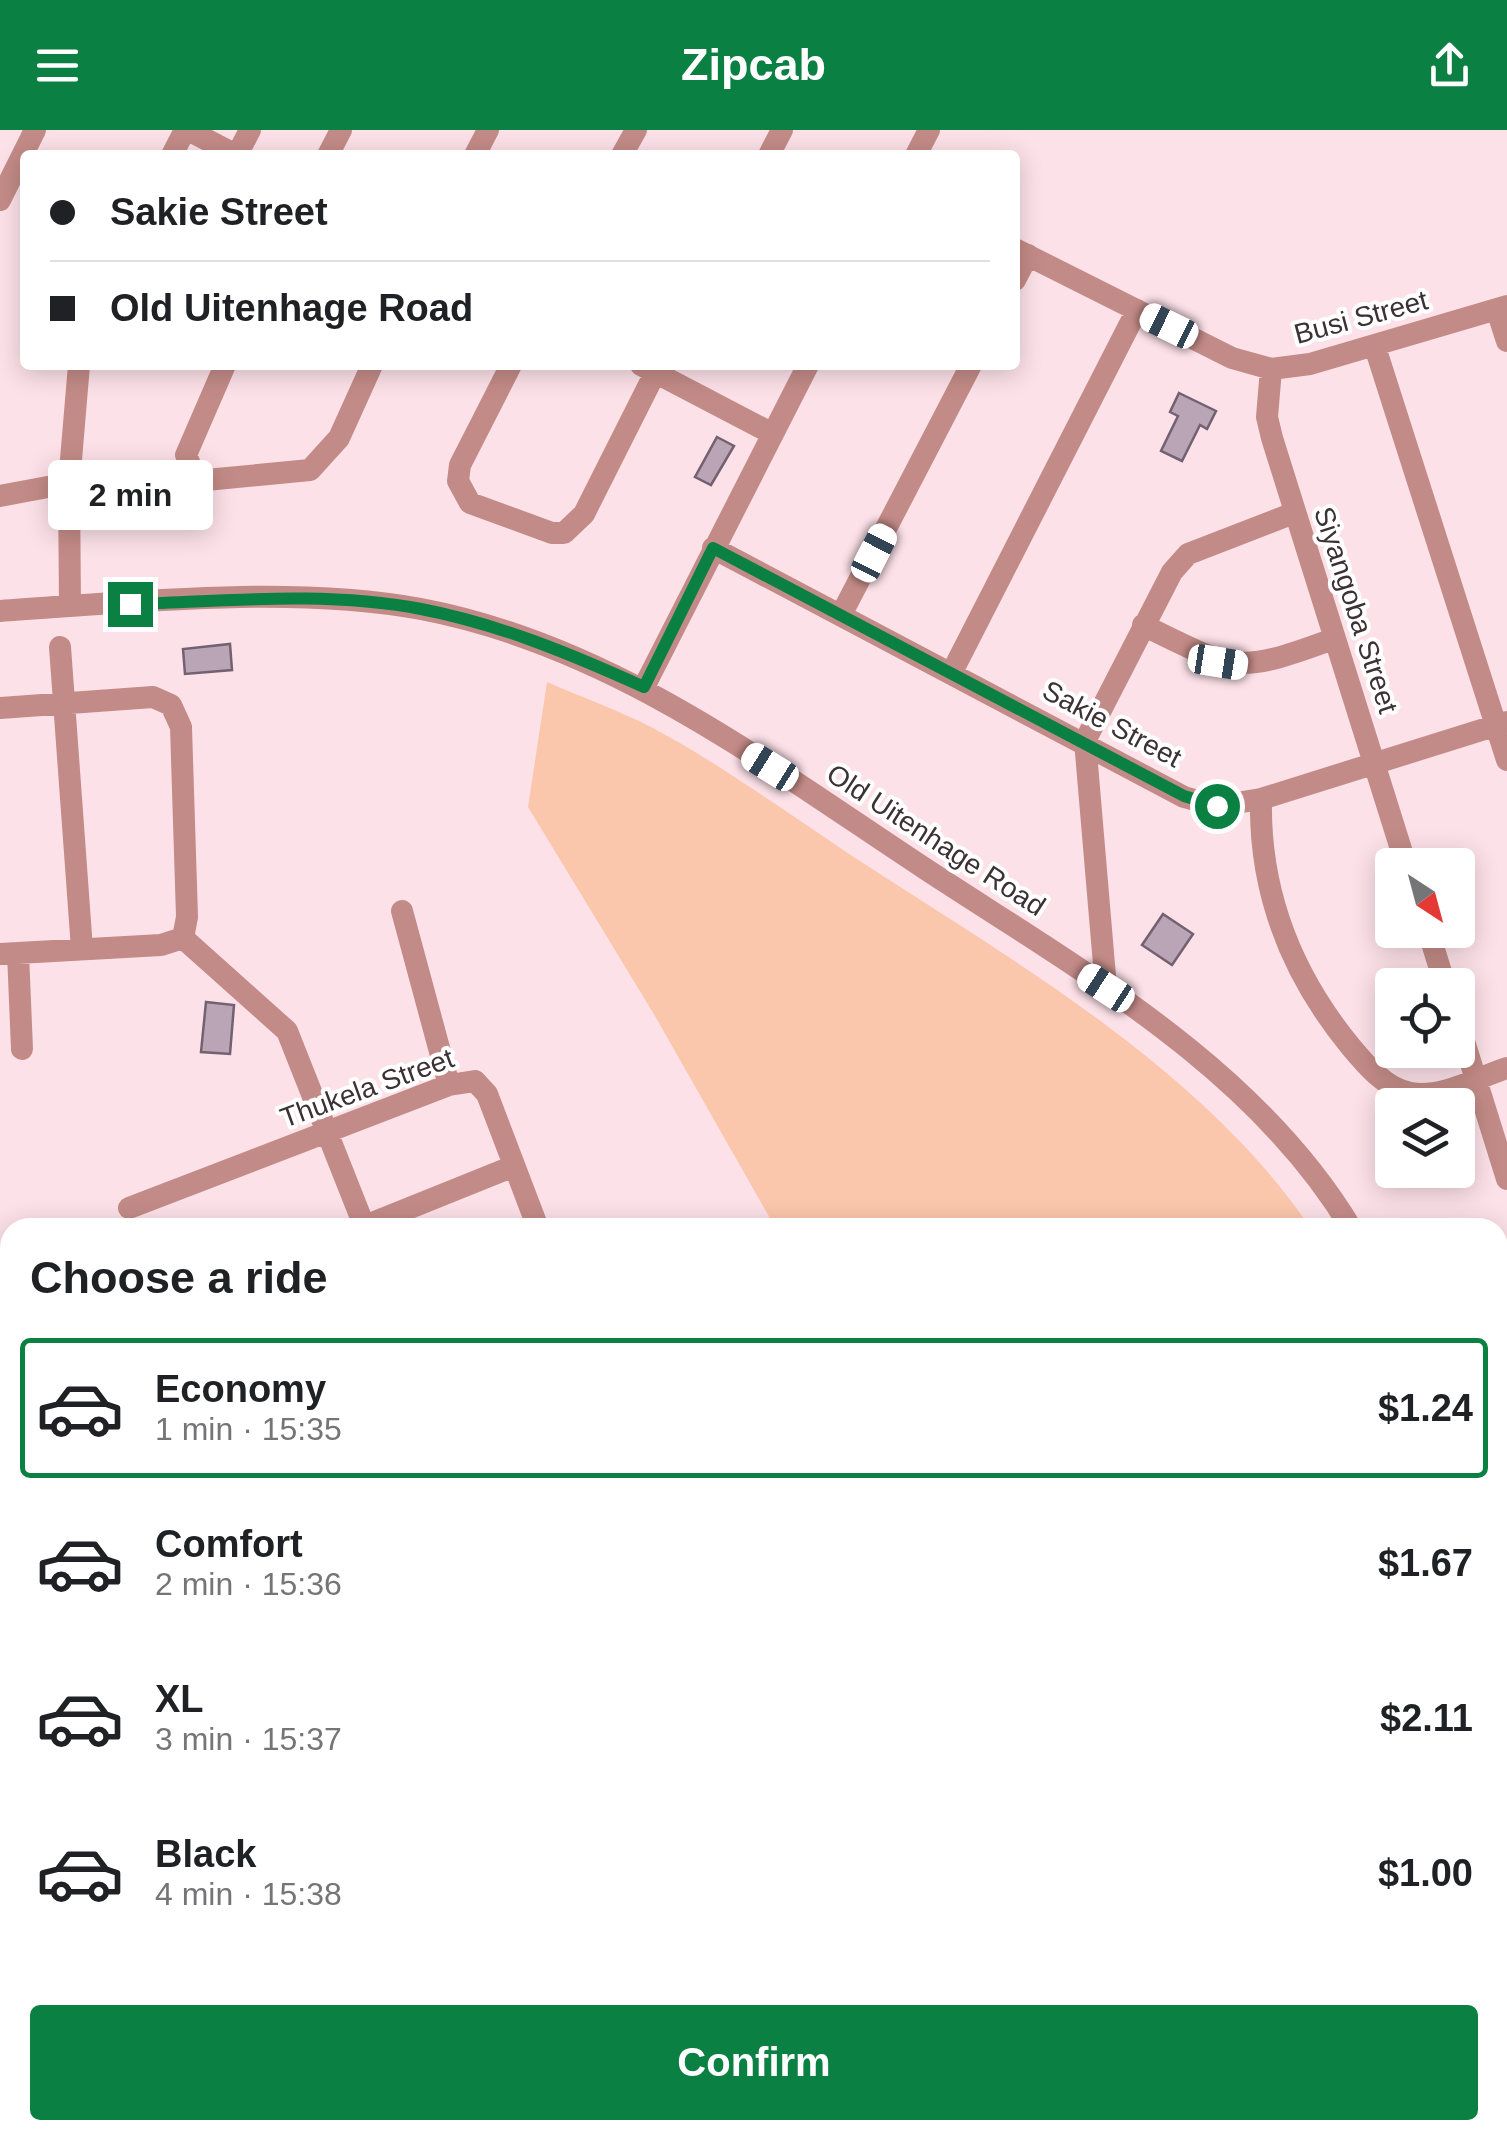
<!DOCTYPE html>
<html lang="en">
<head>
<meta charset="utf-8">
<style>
	:root { --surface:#fff; --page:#f6f6f6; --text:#202124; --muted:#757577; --line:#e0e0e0; --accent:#0b8043 }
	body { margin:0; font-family:Arial,sans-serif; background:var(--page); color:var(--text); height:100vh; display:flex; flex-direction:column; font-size:38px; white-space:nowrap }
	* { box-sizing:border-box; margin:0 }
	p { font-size:32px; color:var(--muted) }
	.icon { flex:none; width:55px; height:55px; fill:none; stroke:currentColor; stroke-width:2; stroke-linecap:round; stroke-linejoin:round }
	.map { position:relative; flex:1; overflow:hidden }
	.panel { position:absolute; left:0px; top:1088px; width:1508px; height:922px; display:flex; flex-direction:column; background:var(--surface); border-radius:30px 30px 0 0; box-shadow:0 5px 25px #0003 }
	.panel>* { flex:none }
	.hud { position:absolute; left:20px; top:20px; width:1000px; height:220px; border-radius:10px; box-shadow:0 5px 25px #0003; display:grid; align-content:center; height:220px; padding:0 30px; background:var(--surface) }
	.needle { width:65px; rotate:144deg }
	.controls { position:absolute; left:1375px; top:718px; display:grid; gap:20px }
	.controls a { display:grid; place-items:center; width:100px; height:100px; border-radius:10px; background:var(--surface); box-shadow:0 5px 25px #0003; font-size:50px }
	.end { position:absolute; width:45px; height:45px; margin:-22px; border:12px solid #0b8043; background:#fff; box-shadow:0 0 0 5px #fff }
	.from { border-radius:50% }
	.bubble { position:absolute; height:70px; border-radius:10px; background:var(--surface); box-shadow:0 5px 25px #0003; font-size:32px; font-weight:700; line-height:70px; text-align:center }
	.car { position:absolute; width:30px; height:60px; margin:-30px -15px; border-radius:12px; box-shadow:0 0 8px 2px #0007; background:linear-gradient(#fff 24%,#345 0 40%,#fff 0 76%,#345 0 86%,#fff 0) }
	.hud b { display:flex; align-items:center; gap:35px; height:95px; font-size:38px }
	.hud b+b { border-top:2px solid var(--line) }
	.hud i { width:25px; height:25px; background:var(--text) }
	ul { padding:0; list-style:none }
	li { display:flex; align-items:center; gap:30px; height:140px; margin:0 20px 15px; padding:0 10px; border:5px solid transparent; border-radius:10px }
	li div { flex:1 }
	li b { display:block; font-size:38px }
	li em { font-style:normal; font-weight:700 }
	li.active { border-color:var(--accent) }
	li>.icon { width:90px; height:90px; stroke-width:1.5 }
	h2 { padding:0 30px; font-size:45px; line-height:120px }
	.action { display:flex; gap:20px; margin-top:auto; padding:20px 30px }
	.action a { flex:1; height:115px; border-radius:10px; background:var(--accent); color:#fff; font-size:40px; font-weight:700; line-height:115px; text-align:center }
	header { display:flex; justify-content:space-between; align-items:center; height:130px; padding:0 30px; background:var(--accent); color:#fff; font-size:45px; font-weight:700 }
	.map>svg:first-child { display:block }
	.green { fill:#fbc7ac }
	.building { fill:#b9a5b6; stroke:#736170; stroke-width:2.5 }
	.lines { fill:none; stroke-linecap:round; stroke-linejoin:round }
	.path { stroke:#ac979d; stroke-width:2.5; stroke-dasharray:10 5; stroke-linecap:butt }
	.minor { stroke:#c38b87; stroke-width:22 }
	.major { stroke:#973637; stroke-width:25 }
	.route { stroke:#0b8043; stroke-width:12 }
	.labels { text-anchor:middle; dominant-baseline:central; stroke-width:8; stroke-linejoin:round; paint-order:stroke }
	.street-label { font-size:28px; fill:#3c3134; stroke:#fff }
</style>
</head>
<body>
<header><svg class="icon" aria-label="menu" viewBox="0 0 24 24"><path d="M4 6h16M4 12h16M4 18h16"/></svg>Zipcab<svg class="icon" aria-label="share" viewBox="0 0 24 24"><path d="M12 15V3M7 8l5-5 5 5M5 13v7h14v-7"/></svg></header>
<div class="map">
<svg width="1507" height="2008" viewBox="0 0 1507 2008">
	<rect width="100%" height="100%" fill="#fde1e9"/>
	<path class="green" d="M547 552C581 567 618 580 651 597 730 639 805 696 880 744 1032 842 1207 946 1310 1097H775L655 886 528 677Z"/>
	<path class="building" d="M1179 263 1216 281 1207 299 1200 295 1182 331 1161 321 1178 286 1170 282Z
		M717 307 734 316 711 355 695 347Z
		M230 514 232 540 185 544 183 519Z
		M1163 784 1193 804 1172 835 1142 815Z
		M206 872 234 875 230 924 201 922Z"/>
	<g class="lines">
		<path class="path" d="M0 1756 10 1762
			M390 2000 403 2008"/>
		<path class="minor" d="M188 0 236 25
			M172 25 185 0
			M237 25 250 0
			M328 25 341 0
			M475 25 488 0
			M622 25 636 0
			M769 25 782 0
			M916 25 929 0
			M0 70 35 0
			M1015 119 1232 228 1271 239 1310 234 1507 176
			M1015 150 1028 125
			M1497 180 1507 211
			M1375 217 1507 630
			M225 235 186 325 195 346 206 350 310 340 339 308 372 235
			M511 235 460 335 458 351 470 373 552 403H564L584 384 659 235
			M641 235 773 304
			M1271 239 1267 287 1272 308 1406 735
			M0 366 69 353
			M713 418 1184 667 1217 676 1261 669 1507 592
			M70 476 69 353 79 235
			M0 481C132 472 291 455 421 479 611 515 766 634 924 738 1076 838 1254 936 1351 1098
			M841 485 971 235
			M1143 495C1234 540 1236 545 1333 509
			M60 517 82 819
			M952 542 1137 180
			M644 557 808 235
			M0 578 153 567 171 575 181 597 187 787 183 808
			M1085 611 1172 442 1188 424 1294 383
			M1085 611 1106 858
			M1261 669C1259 763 1291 844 1351 917 1366 935 1386 959 1411 963 1441 969 1479 947 1507 938
			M402 781 449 955
			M1428 800 1445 855
			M183 808 287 901 365 1098
			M18 823 22 919
			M0 824 161 815 183 808
			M1458 892 1507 1049
			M129 1078 449 955 475 951 487 964 538 1098
			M360 1098 514 1036
			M1498 1336 1507 1349
			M1498 1529 1507 1515
			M1498 1622 1507 1617
			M1498 1846 1507 1848
			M1498 1939 1507 1944
			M0 1971 10 1977
			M46 2000 59 2008
			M539 2000 551 2008
			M1027 2000 1040 2008
			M1295 2000 1306 2008
			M691 2008 697 2000
			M847 2008 850 2000
			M979 2008 984 2000
			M1113 2008 1119 2000
			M1171 2008 1177 2000"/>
		<path class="major" d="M0 1844 10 1850
			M0 1911 10 1918
			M139 2000 151 2008
			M246 2000 259 2008"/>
	</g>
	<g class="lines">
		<path class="route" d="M130 474C227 471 325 461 421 479 499 494 571 524 644 557L713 418 1184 666 1217 676"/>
	</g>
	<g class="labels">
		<g class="street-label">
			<text transform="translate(1361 187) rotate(-15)">Busi Street</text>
			<text transform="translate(1356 480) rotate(72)">Siyangoba Street</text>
			<text transform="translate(1112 594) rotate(28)">Sakie Street</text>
			<text transform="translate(936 710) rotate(33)">Old Uitenhage Road</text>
			<text transform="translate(367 958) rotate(-20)">Thukela Street</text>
		</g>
	</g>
</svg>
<div class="controls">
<a><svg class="needle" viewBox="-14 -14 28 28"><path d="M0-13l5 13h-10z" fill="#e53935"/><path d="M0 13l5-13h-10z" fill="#757577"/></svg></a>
<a><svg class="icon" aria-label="locate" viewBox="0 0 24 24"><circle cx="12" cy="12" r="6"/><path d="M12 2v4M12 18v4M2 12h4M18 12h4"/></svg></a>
<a><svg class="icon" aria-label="layers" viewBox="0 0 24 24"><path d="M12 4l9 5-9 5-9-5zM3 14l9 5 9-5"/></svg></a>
</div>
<i class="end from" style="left:1217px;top:676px"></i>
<i class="end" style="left:130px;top:474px"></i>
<div class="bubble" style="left:48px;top:330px;width:165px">2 min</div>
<i class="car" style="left:1169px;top:196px;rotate:296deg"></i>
<i class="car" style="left:874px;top:423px;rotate:27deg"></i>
<i class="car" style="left:1218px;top:532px;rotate:99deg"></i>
<i class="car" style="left:770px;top:637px;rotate:302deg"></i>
<i class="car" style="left:1106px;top:858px;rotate:303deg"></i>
<div class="hud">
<b><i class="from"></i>Sakie Street</b>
<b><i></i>Old Uitenhage Road</b>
</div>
<section class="panel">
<h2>Choose a ride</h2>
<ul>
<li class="active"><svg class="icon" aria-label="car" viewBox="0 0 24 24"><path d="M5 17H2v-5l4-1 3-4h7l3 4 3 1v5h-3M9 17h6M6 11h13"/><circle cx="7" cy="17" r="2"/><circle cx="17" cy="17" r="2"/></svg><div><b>Economy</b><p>1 min · 15:35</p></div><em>$1.24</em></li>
<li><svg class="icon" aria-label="car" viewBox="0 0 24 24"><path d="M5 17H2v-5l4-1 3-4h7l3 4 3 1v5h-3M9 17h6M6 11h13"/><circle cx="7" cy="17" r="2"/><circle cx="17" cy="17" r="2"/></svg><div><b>Comfort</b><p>2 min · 15:36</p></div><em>$1.67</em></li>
<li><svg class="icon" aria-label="car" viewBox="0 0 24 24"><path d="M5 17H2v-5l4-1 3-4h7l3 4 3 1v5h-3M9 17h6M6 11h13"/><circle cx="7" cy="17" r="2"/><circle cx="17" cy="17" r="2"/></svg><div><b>XL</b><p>3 min · 15:37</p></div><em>$2.11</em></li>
<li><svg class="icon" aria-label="car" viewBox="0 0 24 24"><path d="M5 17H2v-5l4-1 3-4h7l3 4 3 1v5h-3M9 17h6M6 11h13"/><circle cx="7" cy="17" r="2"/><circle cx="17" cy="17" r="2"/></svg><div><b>Black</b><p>4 min · 15:38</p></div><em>$1.00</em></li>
</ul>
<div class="action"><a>Confirm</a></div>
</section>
</div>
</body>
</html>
